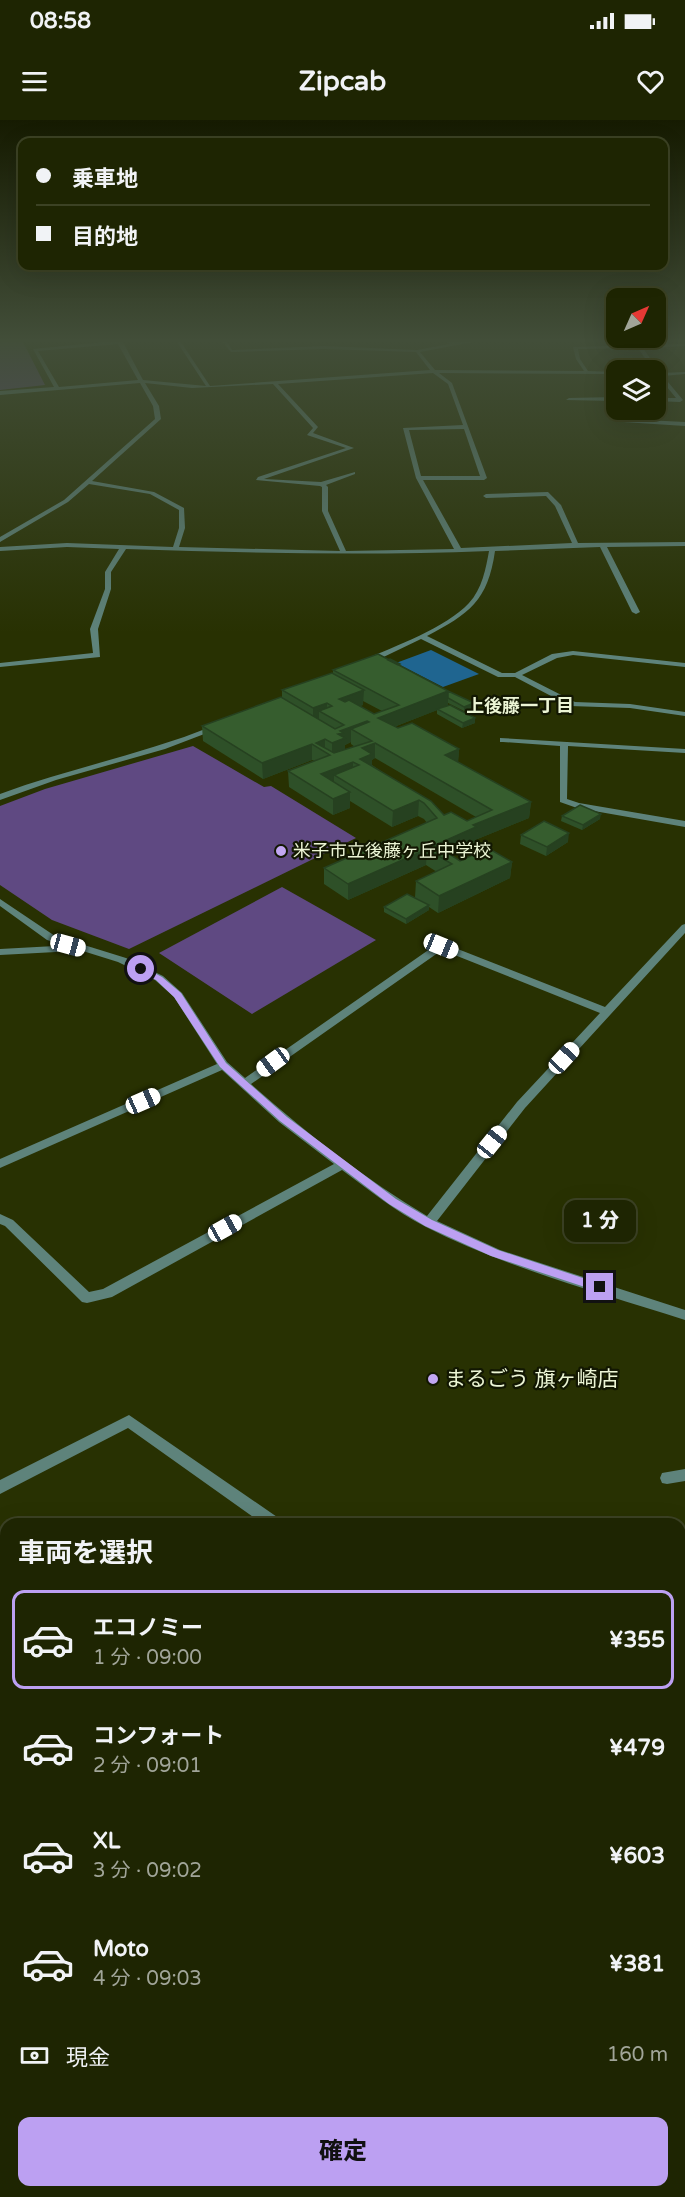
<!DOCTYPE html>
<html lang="ja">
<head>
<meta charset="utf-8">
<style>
	:root { --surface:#1e2502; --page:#262d0c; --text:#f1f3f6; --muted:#a1a599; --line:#3c4224; --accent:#bca0f2 }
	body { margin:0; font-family:"Varela Round","Noto Sans JP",sans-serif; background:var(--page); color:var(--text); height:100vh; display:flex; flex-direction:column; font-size:22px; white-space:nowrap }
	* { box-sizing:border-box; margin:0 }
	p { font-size:20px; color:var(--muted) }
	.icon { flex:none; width:33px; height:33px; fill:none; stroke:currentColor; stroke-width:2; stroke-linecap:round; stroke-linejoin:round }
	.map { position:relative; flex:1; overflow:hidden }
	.panel { position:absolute; left:0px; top:1398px; width:686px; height:680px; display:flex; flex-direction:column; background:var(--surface); border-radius:18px 18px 0 0; box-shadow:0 6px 24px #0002,0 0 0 2px var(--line) }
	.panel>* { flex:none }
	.hud { position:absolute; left:18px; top:18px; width:650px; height:132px; border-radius:12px; box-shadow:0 6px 24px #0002,0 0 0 2px var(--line); display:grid; align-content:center; height:132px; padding:0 18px; background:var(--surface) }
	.needle { width:39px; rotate:45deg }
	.fabs { position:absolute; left:606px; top:168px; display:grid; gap:12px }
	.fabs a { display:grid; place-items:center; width:60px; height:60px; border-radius:12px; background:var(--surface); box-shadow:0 6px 24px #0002,0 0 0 2px var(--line); font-size:30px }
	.end { position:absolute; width:27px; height:27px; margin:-14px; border:8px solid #bca0f2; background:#111; box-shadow:0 0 0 3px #111 }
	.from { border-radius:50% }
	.bubble { position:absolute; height:42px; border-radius:12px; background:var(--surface); box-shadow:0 6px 24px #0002,0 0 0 2px var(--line); font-size:20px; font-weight:800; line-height:42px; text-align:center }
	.car { position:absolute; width:18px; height:36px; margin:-18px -9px; border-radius:8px; box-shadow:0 0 4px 2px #0007; background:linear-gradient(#fff 24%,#345 0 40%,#fff 0 76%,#345 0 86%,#fff 0) }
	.hud b { display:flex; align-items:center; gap:21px; height:57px; font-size:22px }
	.hud b+b { border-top:2px solid var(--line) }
	.hud i { width:15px; height:15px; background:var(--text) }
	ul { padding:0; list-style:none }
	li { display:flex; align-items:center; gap:18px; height:99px; margin:0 12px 9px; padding:0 6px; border:3px solid transparent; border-radius:12px }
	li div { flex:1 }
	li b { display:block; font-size:22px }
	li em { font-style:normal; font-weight:800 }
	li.current { border-color:var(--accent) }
	li>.icon { width:54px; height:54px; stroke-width:1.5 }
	h2 { padding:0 18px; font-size:27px; line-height:72px }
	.pay { display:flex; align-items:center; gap:15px; height:66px; padding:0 18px; font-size:22px }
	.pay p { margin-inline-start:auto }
	.action { display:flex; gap:12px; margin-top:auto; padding:12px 18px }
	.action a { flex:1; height:69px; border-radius:12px; background:var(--accent); color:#111; font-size:24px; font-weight:800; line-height:69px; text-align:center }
	.status { display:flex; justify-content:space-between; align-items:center; height:42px; padding:0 30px; background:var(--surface); direction:ltr }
	.status svg { height:16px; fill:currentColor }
	header { display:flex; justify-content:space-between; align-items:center; height:78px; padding:0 18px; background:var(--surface); font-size:27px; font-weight:800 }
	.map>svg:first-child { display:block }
	.green { fill:#5f4982 }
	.water { fill:#1f6590 }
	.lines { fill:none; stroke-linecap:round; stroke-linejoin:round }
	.street { fill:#5e837b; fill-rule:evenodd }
	.wall { fill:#2e5028; fill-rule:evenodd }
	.shaded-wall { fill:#264120 }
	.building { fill:#365d2e; stroke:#264120; stroke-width:1.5; fill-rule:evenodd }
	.route { fill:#bca0f2 }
	.poi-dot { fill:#c2a7f2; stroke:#121702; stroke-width:2 }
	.labels { text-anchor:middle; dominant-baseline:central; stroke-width:4.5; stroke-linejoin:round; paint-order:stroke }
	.far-neighbourhood-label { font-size:18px; font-weight:bold; fill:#ecf5d5; stroke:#121702 }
	.far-poi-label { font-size:18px; fill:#ecf5d5; stroke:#121702; text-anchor:start }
	.poi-label { font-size:21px; fill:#ecf5d5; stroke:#121702; text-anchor:start }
</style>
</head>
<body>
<div class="status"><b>08:58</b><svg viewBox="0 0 49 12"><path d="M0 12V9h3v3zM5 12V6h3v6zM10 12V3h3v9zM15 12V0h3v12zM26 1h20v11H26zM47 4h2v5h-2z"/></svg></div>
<header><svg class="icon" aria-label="menu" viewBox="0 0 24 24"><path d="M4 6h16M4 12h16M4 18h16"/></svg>Zipcab<svg class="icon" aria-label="heart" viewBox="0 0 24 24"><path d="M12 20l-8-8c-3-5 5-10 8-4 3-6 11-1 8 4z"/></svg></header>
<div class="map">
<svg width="685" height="2077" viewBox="0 0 685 2077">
	<rect width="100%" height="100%" fill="#283102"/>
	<path class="green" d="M0 222H23L45 265 0 270Z
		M193 626 264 667 271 666 356 718 129 829 52 800 0 765V686L45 669Z
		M282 767 376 820 252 894 159 833Z"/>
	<path class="water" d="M431 530 479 554 443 567 396 543Z"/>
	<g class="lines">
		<path class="street" d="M104 222H123L143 260 206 266 177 222H181L210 266 430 250 416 232 324 229 231 232 223 222H227L232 230 324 226 417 230 449 224 446 222H473L420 232 435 250 584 251 576 239 573 227 637 225 635 222H639L641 225 685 224V226L643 228 660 253 685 252V254L663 256 683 280 680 282 656 281V278H676L658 256H656V250H653L638 228 578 229 580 239 588 251 616 252V254L439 253 452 263 487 358 484 360H423L461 428 572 423 555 386 546 376 486 378 483 376 486 374 548 372 561 385 578 423 685 422V426L607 427 640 492 636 494 632 492 600 427 495 431C488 481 469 494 427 516L502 553H515L552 534 573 531 685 543V547L573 535 557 538 522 555 575 582 630 584 685 592V596L630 588 570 586 515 557H498L421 519 369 544H363V540C394 527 447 507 469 483 482 469 486 448 489 431 367 436 247 433 126 429L111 452V469L98 509 100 537 0 547V543L93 533 90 509 105 469V452L119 429 67 427 0 431V427L67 423 173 427 179 408V390L150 374 89 364 68 382 0 422V417L64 380 155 299 153 286 140 263 0 275V271L54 267 33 229ZM118 224 138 260 59 267 38 231ZM433 253 448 264 463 305 403 308 416 358 454 429 346 431 328 391V367L326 365 355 354V352L321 362 264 359 354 328 313 313 318 307 278 264ZM145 263 192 268 273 264 313 308 307 315 346 328 258 357 256 360 320 366 322 367V391L340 431 179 427 185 408 184 388 154 372 92 361 161 299 159 286ZM464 309 480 356H421L409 310Z
			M616 277V281L566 280 569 278Z
			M625 299 685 302V306L623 302Z
			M213 606 220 608 165 629 56 660 0 680V674C70 648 144 634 213 606Z
			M500 618 685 629V633L568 626 567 679 579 683 685 701V707L577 688 560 682V626L503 622H500Z
			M0 779 55 816 126 838 163 856 182 873 227 942 245 958 437 824H445L605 887 682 805 685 804V813L525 988 437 1101 500 1130 685 1190V1200C598 1172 507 1148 426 1107 395 1091 369 1070 342 1050L112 1177 87 1183 82 1182 5 1106 0 1104V1094L13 1100 89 1172 103 1169 334 1044 279 1002 222 950 0 1048V1039L217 944 174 877 155 860 118 842 70 827 56 832 0 835V829L55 826 60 824 47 820 0 786ZM442 830 600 893 517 982 427 1096C365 1059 306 1013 251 964Z
			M129 1295 280 1399 283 1404H263L128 1308 0 1374V1360Z
			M685 1349V1361L667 1364 662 1363 660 1358 662 1353Z
			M6 1657V1678L0 1681V1660Z
			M680 1670 685 1672V1692L680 1690Z
			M685 1758V1781L680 1783V1760Z
			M0 2022 6 2025V2048L0 2045Z
			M49 2072H77L80 2077H51Z
			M198 2072H221L219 2077H195Z
			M468 2072H490L488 2077H465Z"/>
	</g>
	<path class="wall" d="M388 540 400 544V546L474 587 464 591 448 583V585L475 603 462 608 437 594V590L394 607 459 629 458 642 531 682 529 698 475 720V723L450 734 460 741 512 742 510 758 438 793 429 787V790L406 804 384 792V787L415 777 416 761 437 752 426 745 348 780 324 764V748L427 703 424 699 418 696 392 707 350 681V688L333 695 289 667 288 651 315 641 312 640 263 659 203 621 202 606 282 578V570L333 553V550ZM363 581 382 591 374 594 359 586 363 585ZM351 622V624L355 627 345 630V625ZM375 638 476 697 467 701 444 695 372 645V640Z
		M562 696 600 699 582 710 561 701Z
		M521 715 568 722 546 736 520 724Z"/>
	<path class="shaded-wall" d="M364 570 363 585 339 594V579Z
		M448 571V586L378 613V598Z
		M327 583V596L319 591V601L313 603V588Z
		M474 583V587L464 591V587Z
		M475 598V603L462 608 463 603Z
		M367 601V616L351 609V622L345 625V634L332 639V623L340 611Z
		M325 619V632L316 623Z
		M375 623V638L372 640V650L360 639 362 628Z
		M312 624V640L263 659 262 643Z
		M459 629 458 644 445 635Z
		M353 642V657L334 655V665L321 654Z
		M350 672V688L333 695V679Z
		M419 680 418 696 392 707 393 691Z
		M531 682 529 698 475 720V723L442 738 435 725 473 705Z
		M601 694 600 699 582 710 583 705Z
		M569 713 568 722 546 736 547 727Z
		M427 729 426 745 348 780V764Z
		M512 742 510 758 438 793 439 776Z
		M429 785V790L406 804V799Z"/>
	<path class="building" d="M378 534 448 571 378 598 398 608 412 603 459 629 445 635 531 682 473 705 476 707 435 725 460 741 488 728 512 742 439 776 416 761 452 744 427 729 348 764 324 748 437 698 424 683 419 680 393 691 334 655 359 645 353 642 321 654 350 672 333 679 288 651 330 635 312 624 262 643 202 606 281 577 335 609 344 605 319 591 332 586 327 583 313 588 282 570 332 553 364 570 339 579 345 582 349 580 374 594 399 585 333 550ZM367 601 369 602 351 609 372 621 334 633 316 623 325 619 332 623 345 618 338 614 343 613 340 611ZM375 623 492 690 467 701 451 692 444 695 431 681 360 639 372 634 362 628Z
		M390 539 400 544 398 545 388 540Z
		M448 571 474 583 464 587 448 578Z
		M450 585 475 598 463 603 437 589Z
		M580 685 601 694 583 705 562 696Z
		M544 701 569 713 547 727 521 715Z
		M407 774 429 785 406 799 384 787Z"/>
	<linearGradient id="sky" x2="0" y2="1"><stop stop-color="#161b01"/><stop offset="0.43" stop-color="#424e39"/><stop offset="1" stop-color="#424e39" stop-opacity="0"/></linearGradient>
	<rect width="685" height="513" fill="url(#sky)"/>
	<path class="route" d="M141 846 162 857 181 873 226 943 287 997 396 1079 432 1100 498 1130 604 1165V1170L600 1172 491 1136 425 1106 389 1084 280 1001 220 947 174 877 156 860 138 851V847Z"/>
	<g class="poi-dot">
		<circle cx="281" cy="731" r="6"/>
		<circle cx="433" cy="1259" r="6"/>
	</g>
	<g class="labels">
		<g class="far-neighbourhood-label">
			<text x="520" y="586">上後藤一丁目</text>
		</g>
		<g class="far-poi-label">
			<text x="293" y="731">米子市立後藤ヶ丘中学校</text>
		</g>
		<g class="poi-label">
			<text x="445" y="1259">まるごう 旗ヶ崎店</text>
		</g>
	</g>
</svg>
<div class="fabs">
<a><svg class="needle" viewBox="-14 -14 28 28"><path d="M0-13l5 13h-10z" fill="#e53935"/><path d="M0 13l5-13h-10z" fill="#a1a599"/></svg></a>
<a><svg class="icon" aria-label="layers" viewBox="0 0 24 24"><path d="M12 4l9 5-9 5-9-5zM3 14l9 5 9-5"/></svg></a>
</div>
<i class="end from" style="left:141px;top:849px"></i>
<i class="end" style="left:600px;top:1167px"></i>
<div class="bubble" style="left:564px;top:1080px;width:72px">1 分</div>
<i class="car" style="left:68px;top:825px;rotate:105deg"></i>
<i class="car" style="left:441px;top:826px;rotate:112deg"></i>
<i class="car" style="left:564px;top:938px;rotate:43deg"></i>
<i class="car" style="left:273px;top:942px;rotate:234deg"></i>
<i class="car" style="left:143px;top:981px;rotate:66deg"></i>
<i class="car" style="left:492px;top:1022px;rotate:39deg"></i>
<i class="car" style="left:225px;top:1108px;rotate:61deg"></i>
<div class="hud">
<b><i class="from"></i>乗車地</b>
<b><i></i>目的地</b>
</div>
<section class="panel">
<h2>車両を選択</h2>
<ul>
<li class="current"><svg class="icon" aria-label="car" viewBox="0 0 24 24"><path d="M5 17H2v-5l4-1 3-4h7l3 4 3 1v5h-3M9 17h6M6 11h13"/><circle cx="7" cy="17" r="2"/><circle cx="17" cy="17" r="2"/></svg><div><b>エコノミー</b><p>1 分 · 09:00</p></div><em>¥355</em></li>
<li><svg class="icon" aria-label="car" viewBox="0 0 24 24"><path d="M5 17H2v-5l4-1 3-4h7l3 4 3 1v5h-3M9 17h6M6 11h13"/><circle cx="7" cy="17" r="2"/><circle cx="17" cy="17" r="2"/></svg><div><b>コンフォート</b><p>2 分 · 09:01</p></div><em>¥479</em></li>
<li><svg class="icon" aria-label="car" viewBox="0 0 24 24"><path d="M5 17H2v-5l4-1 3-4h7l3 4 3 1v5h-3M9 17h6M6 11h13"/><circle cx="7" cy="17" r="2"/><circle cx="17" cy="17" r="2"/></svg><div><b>XL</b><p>3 分 · 09:02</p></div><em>¥603</em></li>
<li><svg class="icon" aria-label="car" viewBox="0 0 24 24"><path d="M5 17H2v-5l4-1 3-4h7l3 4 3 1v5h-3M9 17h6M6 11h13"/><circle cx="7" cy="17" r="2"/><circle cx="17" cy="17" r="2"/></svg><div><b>Moto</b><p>4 分 · 09:03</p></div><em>¥381</em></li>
</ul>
<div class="pay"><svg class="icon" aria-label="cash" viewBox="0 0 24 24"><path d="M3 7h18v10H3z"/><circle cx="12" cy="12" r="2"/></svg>現金<p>160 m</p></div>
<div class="action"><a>確定</a></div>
</section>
</div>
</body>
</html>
